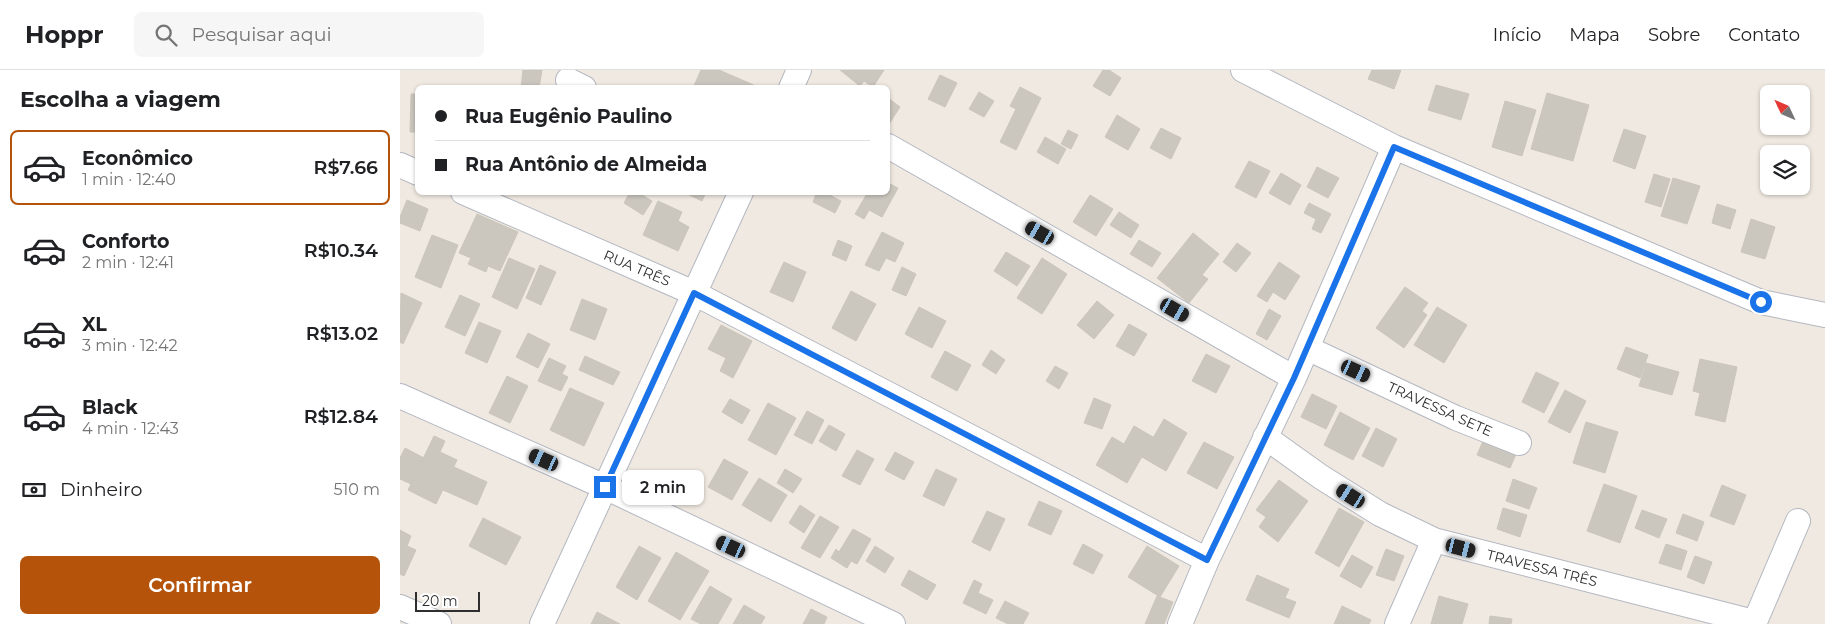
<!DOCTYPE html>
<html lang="pt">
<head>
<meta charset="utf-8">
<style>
	:root { --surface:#fff; --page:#f6f6f6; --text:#202124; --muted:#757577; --line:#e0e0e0; --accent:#b45309 }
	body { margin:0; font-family:Montserrat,sans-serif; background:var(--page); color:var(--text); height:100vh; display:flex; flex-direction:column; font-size:19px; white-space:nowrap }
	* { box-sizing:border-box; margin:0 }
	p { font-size:16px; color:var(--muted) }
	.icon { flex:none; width:28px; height:28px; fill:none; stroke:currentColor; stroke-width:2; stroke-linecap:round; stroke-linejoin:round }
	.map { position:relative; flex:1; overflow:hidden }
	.sheet { display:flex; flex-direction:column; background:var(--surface); width:400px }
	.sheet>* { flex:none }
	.banner { position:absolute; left:15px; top:15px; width:475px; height:110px; border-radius:8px; box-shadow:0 1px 4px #0004; display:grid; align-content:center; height:110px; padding:0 20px; background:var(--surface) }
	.needle { width:32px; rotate:314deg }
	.controls { position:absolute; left:1360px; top:15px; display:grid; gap:10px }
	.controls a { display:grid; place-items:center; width:50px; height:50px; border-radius:8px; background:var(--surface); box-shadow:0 1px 4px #0004; font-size:25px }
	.scale { position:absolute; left:15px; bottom:12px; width:65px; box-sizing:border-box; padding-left:5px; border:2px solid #2e2e2e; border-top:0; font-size:14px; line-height:18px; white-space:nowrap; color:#2e2e2e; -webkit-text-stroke:4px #fff; paint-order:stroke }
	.end { position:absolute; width:22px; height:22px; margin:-11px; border:6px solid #1a73e8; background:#fff; box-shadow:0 0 0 2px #fff }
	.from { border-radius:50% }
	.bubble { position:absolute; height:35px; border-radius:8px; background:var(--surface); box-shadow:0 1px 4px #0004; font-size:16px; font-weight:600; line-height:35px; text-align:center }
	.car { position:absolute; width:15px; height:30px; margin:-15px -8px; border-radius:6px; box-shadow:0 0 4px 1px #0007; background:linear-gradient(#222 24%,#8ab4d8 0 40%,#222 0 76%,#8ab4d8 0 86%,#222 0) }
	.banner b { display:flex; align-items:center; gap:18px; height:48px; font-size:19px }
	.banner b+b { border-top:1px solid var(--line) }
	.banner i { width:12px; height:12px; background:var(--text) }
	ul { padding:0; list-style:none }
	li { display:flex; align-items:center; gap:15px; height:75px; margin:0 10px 8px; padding:0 10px; border:2px solid transparent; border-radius:8px }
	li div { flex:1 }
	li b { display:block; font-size:19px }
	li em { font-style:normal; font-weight:600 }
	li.active { border-color:var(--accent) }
	li>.icon { width:45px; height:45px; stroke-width:1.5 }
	h2 { padding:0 20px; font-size:22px; line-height:60px }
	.pay { display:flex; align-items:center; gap:12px; height:55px; padding:0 20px; font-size:19px }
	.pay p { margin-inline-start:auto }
	.primary-button { display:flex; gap:10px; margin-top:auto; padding:10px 20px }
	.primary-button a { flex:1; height:58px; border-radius:8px; background:var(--accent); color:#fff; font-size:20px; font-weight:600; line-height:58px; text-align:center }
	header { display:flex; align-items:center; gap:30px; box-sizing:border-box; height:70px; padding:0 25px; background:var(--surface); border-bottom:1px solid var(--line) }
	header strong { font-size:24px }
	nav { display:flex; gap:28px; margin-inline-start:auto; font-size:18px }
	.search { width:350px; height:45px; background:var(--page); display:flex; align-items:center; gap:12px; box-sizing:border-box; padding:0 18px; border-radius:8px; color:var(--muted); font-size:19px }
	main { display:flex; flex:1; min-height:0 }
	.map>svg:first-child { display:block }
	.building { fill:#cbc7bf; stroke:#cbc5ba }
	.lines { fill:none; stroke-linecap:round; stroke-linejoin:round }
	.minor-casing { stroke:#b4b7c1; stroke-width:26 }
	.minor { stroke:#fff; stroke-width:24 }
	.route { stroke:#1a73e8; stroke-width:6 }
	.labels { text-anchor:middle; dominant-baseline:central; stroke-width:4.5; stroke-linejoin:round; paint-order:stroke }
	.street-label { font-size:14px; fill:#2e2e2e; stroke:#fff }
</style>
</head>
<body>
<header>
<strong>Hoppr</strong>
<div class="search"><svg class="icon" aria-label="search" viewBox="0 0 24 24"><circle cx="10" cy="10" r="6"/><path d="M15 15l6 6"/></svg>Pesquisar aqui</div>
<nav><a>Início</a><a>Mapa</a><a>Sobre</a><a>Contato</a></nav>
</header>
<main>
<section class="sheet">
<h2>Escolha a viagem</h2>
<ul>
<li class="active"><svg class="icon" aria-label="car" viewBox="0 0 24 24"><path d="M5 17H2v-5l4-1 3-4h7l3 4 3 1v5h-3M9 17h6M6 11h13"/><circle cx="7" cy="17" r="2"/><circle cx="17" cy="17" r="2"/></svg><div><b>Econômico</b><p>1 min · 12:40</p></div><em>R$7.66</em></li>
<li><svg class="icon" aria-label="car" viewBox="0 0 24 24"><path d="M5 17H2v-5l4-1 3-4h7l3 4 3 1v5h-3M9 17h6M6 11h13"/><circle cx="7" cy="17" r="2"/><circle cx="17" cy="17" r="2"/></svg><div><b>Conforto</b><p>2 min · 12:41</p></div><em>R$10.34</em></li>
<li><svg class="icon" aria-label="car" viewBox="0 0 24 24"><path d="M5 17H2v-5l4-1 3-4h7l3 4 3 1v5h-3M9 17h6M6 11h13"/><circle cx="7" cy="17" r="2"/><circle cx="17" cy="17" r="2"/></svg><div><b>XL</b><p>3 min · 12:42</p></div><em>R$13.02</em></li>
<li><svg class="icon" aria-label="car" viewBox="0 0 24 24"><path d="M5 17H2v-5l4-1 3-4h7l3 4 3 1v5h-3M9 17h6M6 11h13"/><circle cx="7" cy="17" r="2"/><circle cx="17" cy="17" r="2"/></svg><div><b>Black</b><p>4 min · 12:43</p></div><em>R$12.84</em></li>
</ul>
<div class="pay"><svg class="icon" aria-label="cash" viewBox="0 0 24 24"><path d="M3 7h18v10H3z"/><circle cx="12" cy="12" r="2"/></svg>Dinheiro<p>510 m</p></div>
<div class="primary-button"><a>Confirmar</a></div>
</section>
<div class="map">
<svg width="1425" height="554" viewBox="0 0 1425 554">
	<rect width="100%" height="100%" fill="#efe9e1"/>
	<path class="building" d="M123 0H142L139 18H121Z
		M301 0H319L356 16 293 18Z
		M440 0H484L473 17 464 11 460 16Z
		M703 0H709L721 8 710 26 693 16Z
		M972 0H1001L994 19 968 9Z
		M540 5 557 13 545 37 528 29Z
		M1036 15 1069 24 1061 50 1028 40Z
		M620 17 641 28 616 80 600 72 616 39 610 36Z
		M579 22 594 31 584 47 569 39Z
		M1147 23 1189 35 1173 91 1131 79Z
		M11 24H18V68L17 62H10Z
		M488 28 500 37 489 54 488 53Z
		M1105 31 1136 40 1122 86 1092 77Z
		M717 45 740 59 728 80 705 67Z
		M761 58 781 68 771 89 750 78Z
		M1224 59 1246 66 1235 99 1213 91Z
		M668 60 678 65 671 79 661 74Z
		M645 67 666 79 658 94 637 82Z
		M849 91 870 101 856 128 835 117Z
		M917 97 939 108 928 128 907 117Z
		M881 103 901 115 890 135 869 123Z
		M1254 104 1270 109 1261 137 1245 132Z
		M1273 108 1300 116 1287 154 1261 146Z
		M488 113 498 118 482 147 469 140 464 149 455 144 468 122H488Z
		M230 122H237L252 131 243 145 224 133Z
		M283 122H306L302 131Z
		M417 122H424L441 131 435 143 413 132Z
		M690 125 713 139 696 166 673 152Z
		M7 130 28 139 20 161 0 153V147Z
		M258 131 282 142 278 151 289 157 278 181 243 165Z
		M909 133 931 144 921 163 912 159 916 149 904 143Z
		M1317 134 1336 140 1330 159 1312 153Z
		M719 142 739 155 731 168 710 155Z
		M77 144 118 162 100 201 88 196 86 202 68 194 71 188 59 183Z
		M1351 149 1375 157 1365 189 1341 182Z
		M482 162 504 173 495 192 486 188 479 201 465 195Z
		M793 163 819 184 802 205 808 209 789 233 757 208Z
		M32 165 58 175 41 218 15 207Z
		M438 170 452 176 446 191 432 185Z
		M739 170 761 183 752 197 730 184Z
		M837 173 851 183 836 202 823 192Z
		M606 182 630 196 617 216 594 201Z
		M109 188 135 199 117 239 92 227Z
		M642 188 667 204 642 244 617 228Z
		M384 192 406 202 393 232 370 222Z
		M879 192 900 206 885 230 873 222 867 232 857 226Z
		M140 195 156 202 141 235 126 228Z
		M502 197 516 204 506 226 492 220Z
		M1005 217 1028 233 1022 241 1027 245 1004 278 976 258Z
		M451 221 476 234 456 271 432 258Z
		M1 223 22 233 3 274 0 272Z
		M60 225 80 234 65 266 45 257Z
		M182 229 207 239 195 270 170 260Z
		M697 231 714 245 694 269 677 255Z
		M519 237 546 251 532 278 505 264Z
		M1037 237 1067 255 1044 293 1014 275Z
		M869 239 881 246 867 270 856 264Z
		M79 252 101 261 87 293 65 283Z
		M729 254 747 264 734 286 716 276Z
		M321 255 352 271 333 308 320 301 326 288 308 279Z
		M128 263 150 274 138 298 116 287Z
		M1226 277 1248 285 1240 308 1217 299Z
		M591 280 605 290 596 304 582 295Z
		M545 281 571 295 557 321 531 307Z
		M806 284 830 296 816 323 792 311Z
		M185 286 220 302 213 315 179 300Z
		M149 288 166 296 162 304 168 307 161 321 138 311Z
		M1300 289 1337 297 1325 352 1295 345 1300 323 1293 321Z
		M1246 293 1279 302 1272 325 1239 316Z
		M655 296 668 303 659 319 646 311Z
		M1136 302 1159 313 1144 343 1122 332Z
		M107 306 128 316 110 353 89 343Z
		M170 318 204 333 184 376 150 360Z
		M1165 320 1186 331 1170 363 1148 352Z
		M912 324 937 336 926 359 901 347Z
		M694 328 711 335 702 359 684 353Z
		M330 329 350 340 342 354 322 342Z
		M368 333 396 348 376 385 348 370Z
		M407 341 424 350 412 374 394 365Z
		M940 342 970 358 953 390 924 375Z
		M764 349 787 363 766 401 742 387Z
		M1186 352 1218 362 1205 403 1173 393Z
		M429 355 445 364 436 381 419 371Z
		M734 356 753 367 727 413 696 395 712 367 724 374Z
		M976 358 997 369 983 397 962 386Z
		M34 366 45 371 40 382 57 390 36 434 8 420Z
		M1083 371 1116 384 1110 398 1077 385Z
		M804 372 834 387 817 419 787 403Z
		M5 378 24 388 11 414 0 409V388Z
		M457 380 474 389 460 415 442 406Z
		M495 382 514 392 504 410 485 400Z
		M324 389 348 402 332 430 308 417Z
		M54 397 87 412 77 435 43 420Z
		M385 399 402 409 393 423 377 413Z
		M536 399 557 409 544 436 523 426Z
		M359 408 387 425 371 452 342 435Z
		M1113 409 1137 418 1129 439 1106 431Z
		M879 410 908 431 878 472 859 457 866 447 856 440Z
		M1204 414 1237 426 1220 473 1187 461Z
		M1322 415 1346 425 1334 455 1310 446Z
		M639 431 662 441 651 465 628 455Z
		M400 435 415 445 404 463 389 453Z
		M939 438 964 452 939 497 915 483Z
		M1103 438 1127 445 1120 467 1097 459Z
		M1242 440 1267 449 1259 468 1235 458Z
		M587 441 605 449 590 481 572 472Z
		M1283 444 1304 452 1297 471 1276 463Z
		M420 446 439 457 420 488 401 478Z
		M83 448 121 467 106 495 69 476Z
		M453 459 471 469 457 494 451 491 447 498 431 488 436 479 439 482Z
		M0 460 11 466 7 476 16 480 4 506 0 504Z
		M683 474 703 485 693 504 673 494Z
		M1266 474 1287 481 1281 500 1259 493Z
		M239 476 261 488 237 530 216 517Z
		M475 476 494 488 485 503 466 491Z
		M747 476 779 496 760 527 728 507Z
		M986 479 1004 486 994 511 976 505Z
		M276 482 309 501 280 550 248 531Z
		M952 485 973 497 961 518 940 506Z
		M1295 486 1312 492 1304 514 1287 507Z
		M509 500 536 515 527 530 501 515Z
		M857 505 889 519 885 528 896 532 889 548 846 530Z
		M574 510 582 514 578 523 593 530 586 544 563 533Z
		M310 516 332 529 318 554H301L291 549Z
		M757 526 773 532 764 554H745Z
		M1039 526 1068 534 1062 554H1031Z
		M605 531 629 543 623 554H608L596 548Z
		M344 535 365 547 361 554H333Z
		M942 536 971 550 969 554H934Z
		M411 539 427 547 424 554H403Z
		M197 542 220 554H191Z
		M1090 546 1112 549 1111 554H1089Z"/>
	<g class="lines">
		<defs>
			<path id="minor" d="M843 0 994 77 1361 232 1425 245
				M168 10 184 18
				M391 18 399 0
				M488 76 894 308
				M0 95 18 103
				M63 122 294 223 807 490
				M907 278 1056 348 1119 373
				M0 326 205 417 493 554
				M865 367 921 407 980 444 1034 470 1354 552
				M0 537 39 554
				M142 554 341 122
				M780 554 807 490 894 308 994 77
				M997 554 1034 470
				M1354 554 1398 451"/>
		</defs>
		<use href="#minor" class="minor-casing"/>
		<use href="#minor" class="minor"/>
	</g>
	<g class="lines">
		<path class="route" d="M205 417 294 223 807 490 894 308 994 77 1361 232"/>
	</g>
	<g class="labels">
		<g class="street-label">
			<text transform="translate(237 198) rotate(23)">RUA TRÊS</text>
			<text transform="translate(1040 339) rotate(24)">TRAVESSA SETE</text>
			<text transform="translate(1142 498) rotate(14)">TRAVESSA TRÊS</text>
		</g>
	</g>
</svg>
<div class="controls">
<a><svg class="needle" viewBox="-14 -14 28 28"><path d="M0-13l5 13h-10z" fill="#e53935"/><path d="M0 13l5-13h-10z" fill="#757577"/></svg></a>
<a><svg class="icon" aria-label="layers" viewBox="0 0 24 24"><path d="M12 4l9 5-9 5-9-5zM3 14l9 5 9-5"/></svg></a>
</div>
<div class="scale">20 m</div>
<i class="end from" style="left:1361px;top:232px"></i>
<i class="end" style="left:205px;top:417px"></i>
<div class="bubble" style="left:222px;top:400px;width:82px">2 min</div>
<i class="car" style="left:640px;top:163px;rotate:300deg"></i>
<i class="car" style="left:775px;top:240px;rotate:120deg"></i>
<i class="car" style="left:956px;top:301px;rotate:115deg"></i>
<i class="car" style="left:144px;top:390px;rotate:294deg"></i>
<i class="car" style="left:951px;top:426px;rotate:302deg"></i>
<i class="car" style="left:331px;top:477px;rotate:295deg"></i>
<i class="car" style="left:1061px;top:478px;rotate:104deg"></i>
<div class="banner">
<b><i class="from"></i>Rua Eugênio Paulino</b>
<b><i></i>Rua Antônio de Almeida</b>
</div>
</div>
</main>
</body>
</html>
